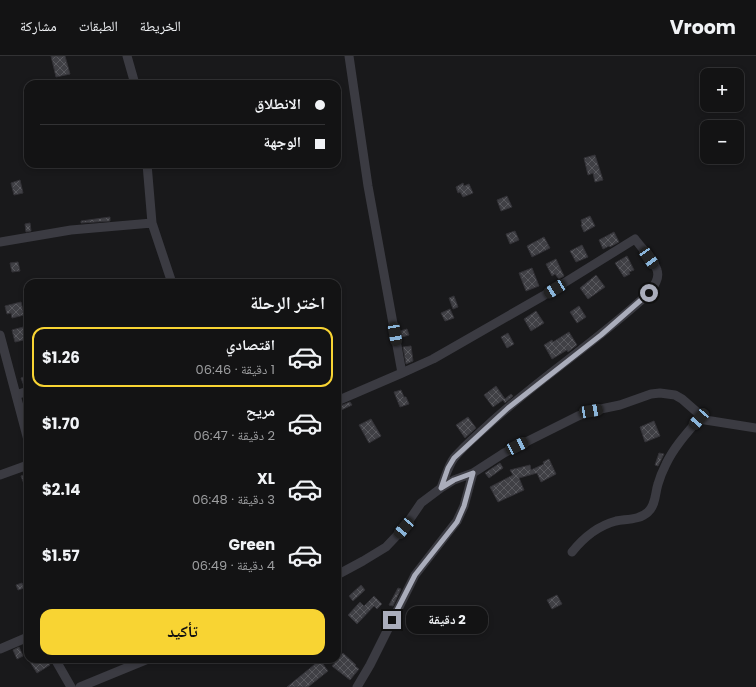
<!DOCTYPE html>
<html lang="ar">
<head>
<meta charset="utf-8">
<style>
	:root { --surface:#131314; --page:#1c1c1d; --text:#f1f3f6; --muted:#9d9ea0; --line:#323234; --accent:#f8d433 }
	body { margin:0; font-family:Poppins,"Noto Naskh Arabic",sans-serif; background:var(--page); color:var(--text); direction:rtl; height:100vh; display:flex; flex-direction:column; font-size:15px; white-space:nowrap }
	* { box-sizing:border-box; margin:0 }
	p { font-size:13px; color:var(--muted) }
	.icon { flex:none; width:22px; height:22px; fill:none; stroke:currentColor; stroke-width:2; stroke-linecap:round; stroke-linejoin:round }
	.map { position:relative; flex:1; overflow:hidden; direction:ltr }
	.drawer { position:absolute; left:24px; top:223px; width:317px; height:384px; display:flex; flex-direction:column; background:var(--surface); border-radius:12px; box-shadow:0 2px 6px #0003,0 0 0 1px var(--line); direction:rtl }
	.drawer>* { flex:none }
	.guide { position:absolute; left:24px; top:24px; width:317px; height:88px; border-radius:12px; box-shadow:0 2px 6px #0003,0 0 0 1px var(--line); direction:rtl; display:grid; align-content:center; height:88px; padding:0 16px; background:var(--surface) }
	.controls { position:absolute; left:700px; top:12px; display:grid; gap:8px }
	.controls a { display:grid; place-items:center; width:44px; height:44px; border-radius:8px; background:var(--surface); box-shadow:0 2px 6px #0003,0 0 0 1px var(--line); font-size:20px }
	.end { position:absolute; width:18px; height:18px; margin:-9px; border:5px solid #aaadbb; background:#111; box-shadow:0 0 0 2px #111 }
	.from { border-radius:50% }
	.bubble { position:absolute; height:28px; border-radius:12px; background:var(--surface); box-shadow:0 2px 6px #0003,0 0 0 1px var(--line); font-size:13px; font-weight:700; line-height:28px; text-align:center; direction:rtl }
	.car { position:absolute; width:12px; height:24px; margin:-12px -6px; border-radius:5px; box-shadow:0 0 3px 1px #0007; background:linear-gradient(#222 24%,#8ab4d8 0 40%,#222 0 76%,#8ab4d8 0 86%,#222 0) }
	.guide b { display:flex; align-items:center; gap:14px; height:38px; font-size:15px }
	.guide b+b { border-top:1px solid var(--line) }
	.guide i { width:10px; height:10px; background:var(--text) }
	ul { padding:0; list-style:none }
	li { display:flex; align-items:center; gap:12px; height:60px; margin:0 8px 6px; padding:0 8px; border:2px solid transparent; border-radius:12px }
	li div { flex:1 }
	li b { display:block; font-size:15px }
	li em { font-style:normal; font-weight:700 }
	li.current { border-color:var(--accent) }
	li>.icon { width:36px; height:36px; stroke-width:1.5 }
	h2 { padding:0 16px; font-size:18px; line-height:48px }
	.action { display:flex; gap:8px; margin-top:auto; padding:8px 16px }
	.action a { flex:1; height:46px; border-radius:12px; background:var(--accent); color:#111; font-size:16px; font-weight:700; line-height:46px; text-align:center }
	header { display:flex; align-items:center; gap:24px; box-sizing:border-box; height:56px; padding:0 20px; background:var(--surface); border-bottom:1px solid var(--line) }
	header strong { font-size:19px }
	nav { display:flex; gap:22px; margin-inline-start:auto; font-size:14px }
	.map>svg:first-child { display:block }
	.building { fill:url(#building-cross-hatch); stroke:#333237 }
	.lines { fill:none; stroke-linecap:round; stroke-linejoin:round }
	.minor { stroke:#3b3b42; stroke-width:9 }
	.route { stroke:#aaadbb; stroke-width:5 }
</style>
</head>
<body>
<header>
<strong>Vroom</strong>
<nav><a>الخريطة</a><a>الطبقات</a><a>مشاركة</a></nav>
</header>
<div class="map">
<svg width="756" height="631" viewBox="0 0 756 631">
	<defs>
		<pattern id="building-cross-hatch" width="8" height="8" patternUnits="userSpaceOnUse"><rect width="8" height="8" fill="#404045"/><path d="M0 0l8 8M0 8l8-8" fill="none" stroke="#59595e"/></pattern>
	</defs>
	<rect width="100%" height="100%" fill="#19191b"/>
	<path class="building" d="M51 0H65L70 18 56 21Z
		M595 99 603 124 595 126 593 117 588 119 584 102Z
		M20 124 23 137 14 139 11 127Z
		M463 127 464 130 469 128 473 137 463 141 460 136 458 137 456 131Z
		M507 140 512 151 501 155 497 144Z
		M590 160 595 170 584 176 581 169 582 168 581 164Z
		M110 161V165L81 167V165Z
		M30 167 31 175 26 176 25 168Z
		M515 175 519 184 510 188 506 178Z
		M614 176 619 186 610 191 609 190 603 193 599 184Z
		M544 181 550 192 532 201 527 190Z
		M582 189 588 201 576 206 570 195Z
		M627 200 634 214 629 216 630 218 624 221 615 207Z
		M556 203 564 220 559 223 555 218 552 220 546 208Z
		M18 206 20 215 12 216 10 207Z
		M532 212 539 230 526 235 519 217Z
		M596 219 605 231 588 243 580 232Z
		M454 240 458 251 453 253 449 242Z
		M21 246 24 259 12 262 11 257 7 258 5 250Z
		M579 250 586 261 577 267 570 256Z
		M450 253 454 262 445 265 441 257Z
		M536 255 544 267 531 275 524 263Z
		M27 270 28 283 15 286 12 274Z
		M407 273 409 279 402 281 400 275Z
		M569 276 577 289 568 296 567 294 552 303 544 289 552 284 553 286Z
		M508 277 514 288 507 292 501 281Z
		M411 290 413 305 406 308 403 291Z
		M28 319V329L24 330 21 322Z
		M496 330 505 343 511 338 513 340 505 347 503 344 493 351 484 339Z
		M401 334 404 341H406L409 348 400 351 394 336Z
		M350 346 352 349 337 356V351Z
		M468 361 476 372 465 382 456 369Z
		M371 363 381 380 369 387 359 369Z
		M654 365 660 380 645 386 640 371Z
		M659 397 664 398 658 410 655 409Z
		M549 403 556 418 541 426 537 417 519 422 524 434 498 446 490 431 513 419 510 414 530 409 531 414 544 408 543 406Z
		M500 407 503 412 489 422 485 417Z
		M28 417V436H27L21 420Z
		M22 527 24 532 18 534 16 529Z
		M361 529 365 534 353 545 349 540Z
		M398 532 401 533 393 550 389 549Z
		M557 539 562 548 552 553 547 544Z
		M374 540 382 548 377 553 374 550 357 568 348 559 360 546 364 550Z
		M19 591 23 600 17 603 13 594Z
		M343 597 356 609 355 610 359 613 350 624 332 610Z
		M28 603H46L50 609 37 617Z
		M320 604 328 615 308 631H287Z"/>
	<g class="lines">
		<path class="minor" d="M127 0 135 28
			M349 0 368 130 402 317
			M147 108 152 167 172 227
			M0 186 71 174 152 167
			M0 279 28 384
			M16 339 28 335
			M337 345 402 317 433 303 543 240 635 183C640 190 655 206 657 214 660 222 654 230 649 237 598 285 539 322 487 370 476 380 464 390 454 402 448 410 445 422 441 432L454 424 473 417 504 397 578 360 591 355 620 349 651 338 660 337 675 339 682 343 698 357 700 360 699 363C687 377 674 391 666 408 663 414 660 421 658 428 655 437 656 449 648 456 640 464 626 463 616 465 597 470 584 481 572 496
			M699 363 756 372
			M0 419 25 410 28 407
			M337 519 363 505 386 491 404 472 421 447 441 432
			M0 593 28 581
			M55 603 71 631
			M80 631 148 603
			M357 631 370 609 415 519 457 465 464 450 473 417"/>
	</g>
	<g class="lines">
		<path class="route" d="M392 564 415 519 457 466 464 450 473 417 454 424 441 432 448 412 454 402 508 352 601 279 649 237"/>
	</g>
</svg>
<div class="controls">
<a>+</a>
<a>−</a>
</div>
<i class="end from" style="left:649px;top:237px"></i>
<i class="end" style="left:392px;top:564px"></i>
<div class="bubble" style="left:406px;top:550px;width:82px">2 دقيقة</div>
<i class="car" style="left:649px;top:202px;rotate:145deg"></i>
<i class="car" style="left:555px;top:233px;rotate:238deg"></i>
<i class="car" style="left:395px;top:278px;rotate:170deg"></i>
<i class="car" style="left:591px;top:355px;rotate:80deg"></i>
<i class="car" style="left:699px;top:363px;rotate:221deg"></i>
<i class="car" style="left:517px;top:390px;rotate:64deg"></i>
<i class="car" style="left:404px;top:472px;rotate:220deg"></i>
<div class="guide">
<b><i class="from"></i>الانطلاق</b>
<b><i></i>الوجهة</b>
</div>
<section class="drawer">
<h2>اختر الرحلة</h2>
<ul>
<li class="current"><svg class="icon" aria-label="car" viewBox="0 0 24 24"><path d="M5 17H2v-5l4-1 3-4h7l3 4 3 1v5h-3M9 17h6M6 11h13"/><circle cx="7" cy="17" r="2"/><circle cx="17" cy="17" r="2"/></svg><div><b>اقتصادي</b><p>1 دقيقة · 06:46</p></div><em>$1.26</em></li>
<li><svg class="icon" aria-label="car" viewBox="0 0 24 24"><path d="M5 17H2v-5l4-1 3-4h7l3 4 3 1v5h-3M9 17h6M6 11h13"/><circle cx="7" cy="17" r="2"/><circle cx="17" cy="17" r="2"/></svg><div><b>مريح</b><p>2 دقيقة · 06:47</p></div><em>$1.70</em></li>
<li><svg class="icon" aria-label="car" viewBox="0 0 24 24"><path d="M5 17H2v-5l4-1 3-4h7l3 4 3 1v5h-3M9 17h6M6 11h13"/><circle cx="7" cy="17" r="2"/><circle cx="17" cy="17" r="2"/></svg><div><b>XL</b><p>3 دقيقة · 06:48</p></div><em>$2.14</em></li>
<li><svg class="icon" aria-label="car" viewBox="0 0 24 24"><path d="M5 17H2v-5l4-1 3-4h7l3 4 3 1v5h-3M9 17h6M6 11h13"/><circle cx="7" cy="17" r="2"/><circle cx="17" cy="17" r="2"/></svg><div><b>Green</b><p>4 دقيقة · 06:49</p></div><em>$1.57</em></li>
</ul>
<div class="action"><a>تأكيد</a></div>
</section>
</div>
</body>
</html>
